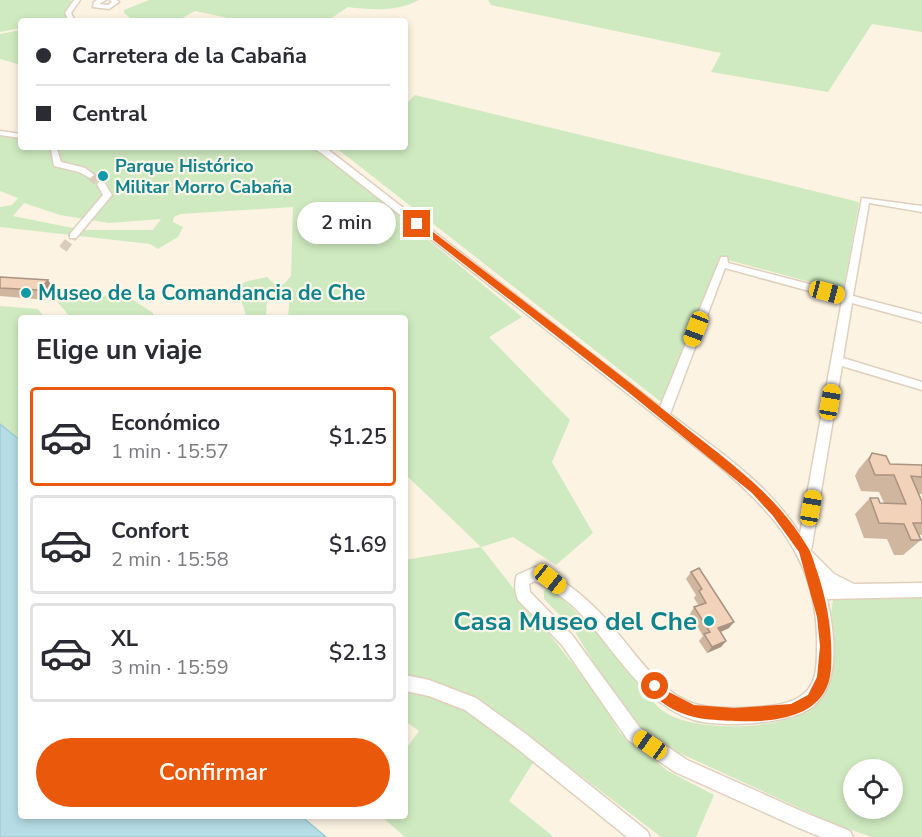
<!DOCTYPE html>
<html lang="es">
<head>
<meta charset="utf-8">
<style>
	:root { --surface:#fff; --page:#f7f7f7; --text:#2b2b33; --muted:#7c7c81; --line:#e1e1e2; --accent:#ea580c }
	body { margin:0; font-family:"Nunito Sans",sans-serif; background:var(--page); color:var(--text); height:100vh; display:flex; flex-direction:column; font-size:22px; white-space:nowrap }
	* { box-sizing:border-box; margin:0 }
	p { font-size:20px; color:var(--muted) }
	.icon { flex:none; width:33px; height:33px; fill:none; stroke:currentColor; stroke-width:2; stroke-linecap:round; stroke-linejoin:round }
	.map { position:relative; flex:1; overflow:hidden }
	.sheet { position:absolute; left:18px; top:315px; width:390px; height:504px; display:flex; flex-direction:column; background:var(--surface); border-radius:6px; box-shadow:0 3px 9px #0003 }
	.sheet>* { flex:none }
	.hud { position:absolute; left:18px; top:18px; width:390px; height:132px; border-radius:6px; box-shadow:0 3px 9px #0003; display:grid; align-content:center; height:132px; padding:0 18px; background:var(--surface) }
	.buttons { position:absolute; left:843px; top:759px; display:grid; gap:12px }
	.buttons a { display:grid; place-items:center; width:60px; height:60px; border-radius:50%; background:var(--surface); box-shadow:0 3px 9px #0003; font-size:30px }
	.end { position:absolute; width:27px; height:27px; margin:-14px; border:8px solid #ea580c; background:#fff; box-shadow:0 0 0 3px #fff }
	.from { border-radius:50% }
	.bubble { position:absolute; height:42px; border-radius:21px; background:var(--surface); box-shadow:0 3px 9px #0003; font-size:20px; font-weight:600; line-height:42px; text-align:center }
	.car { position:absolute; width:18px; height:36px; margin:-18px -9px; border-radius:8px; box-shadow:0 0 4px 2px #0007; background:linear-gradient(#f5c518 24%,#345 0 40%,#f5c518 0 76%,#345 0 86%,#f5c518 0) }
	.hud b { display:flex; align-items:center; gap:21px; height:57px; font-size:22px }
	.hud b+b { border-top:2px solid var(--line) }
	.hud i { width:15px; height:15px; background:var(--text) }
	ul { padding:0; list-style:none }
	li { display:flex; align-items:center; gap:18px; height:99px; margin:0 12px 9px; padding:0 6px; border:3px solid var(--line); border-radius:6px }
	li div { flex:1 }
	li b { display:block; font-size:22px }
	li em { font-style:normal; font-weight:600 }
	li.active { border-color:var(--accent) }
	li>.icon { width:54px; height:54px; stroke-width:1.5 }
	h2 { padding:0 18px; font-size:27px; line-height:72px }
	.cta { display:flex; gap:12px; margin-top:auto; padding:12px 18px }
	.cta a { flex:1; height:69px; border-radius:36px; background:var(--accent); color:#fff; font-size:24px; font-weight:600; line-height:69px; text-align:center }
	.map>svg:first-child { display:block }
	.green { fill:#cfeac0; fill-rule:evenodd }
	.water { fill:#b6dde6; stroke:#9cccd7; stroke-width:1.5 }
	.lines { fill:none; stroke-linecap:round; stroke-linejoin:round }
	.minor-tunnel { stroke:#daccbc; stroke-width:9; stroke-dasharray:9 4.5; stroke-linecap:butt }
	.minor-casing { stroke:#e0cfbd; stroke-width:3 }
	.minor { fill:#fff; fill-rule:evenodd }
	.wall { fill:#d0b59f }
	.shaded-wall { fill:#a99382 }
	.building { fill:#f2d2b9; stroke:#a99382; stroke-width:1.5 }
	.route { fill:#ea580c }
	.culture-dot { fill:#0f9aa8; stroke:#fff7e8; stroke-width:2 }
	.labels { text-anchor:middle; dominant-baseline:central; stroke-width:4.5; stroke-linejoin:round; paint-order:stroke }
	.far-culture-label { font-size:18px; font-weight:bold; fill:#0d838f; stroke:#fff7e8; text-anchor:start }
	.culture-label { font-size:21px; font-weight:bold; fill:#0d838f; stroke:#fff7e8; text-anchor:start }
	.near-culture-label { font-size:26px; font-weight:bold; fill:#0d838f; stroke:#fff7e8; text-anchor:end }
</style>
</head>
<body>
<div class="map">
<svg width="922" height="837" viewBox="0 0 922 837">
	<rect width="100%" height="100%" fill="#fcf3e2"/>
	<path class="green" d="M0 0H70L72 1 65 18 53 21H21V28L0 32Z
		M149 0H419C397 12 371 10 348 7L327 21H242L195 11 177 21H134L124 13V10Z
		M488 0H922V32L872 24 828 92 711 72 721 53 491 5Z
		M21 30V65L0 59V34Z
		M415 95 855 201 859 203 843 291 721 258 661 402 335 147H405V105Z
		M0 136 21 138V147H302L323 153 522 317 489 337 570 420 552 462 593 533 556 565 513 537 481 547 598 696 620 733 668 771 714 795 696 837H661L543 747 509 801 554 837H405L381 816H405V750L419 731 405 721V560L481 547 405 474V318H288L290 291 267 299 266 318H247L240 297 217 293 248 281 267 277 275 285 284 284 291 276 293 207 180 214 174 217 173 222 183 227 178 237 158 249 150 244 0 227V207L12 205 18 198 0 191ZM24 203 60 215 109 223 161 219 153 230H83L13 216Z
		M121 292 153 313 154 318H71L55 299 59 293 94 298Z
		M0 306 38 309 45 318H21V441L0 424Z
		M548 587 551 588C573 610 597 630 617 653 633 671 645 699 666 713 695 731 770 730 800 714 807 710 813 704 818 700L833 600 846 595H922V837H872L834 824 662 745 635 722 601 675 574 630 544 599V591ZM854 770H892V808H854Z"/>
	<path class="water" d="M0 424 21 441V816H301L326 837H0Z"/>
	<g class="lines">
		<path class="minor-tunnel" d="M90 175 101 184
			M63 249 73 236"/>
		<defs>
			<path id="minor" d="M74 0H80L71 13 75 21H69L65 13Z
				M97 0H106L99 4 108 5 112 2 110 0H117L119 2 109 9 93 7 94 2Z
				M0 131 21 134V138L0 135Z
				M310 147 326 148 660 407 721 257H727L728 263 844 293 862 198 922 206V212L869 203 853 296 922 314V322L852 303 843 358 922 382V390L842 366 811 551 834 574 854 584 922 583V597L827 599C835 635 843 696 802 713 782 721 760 723 739 724 725 724 708 724 694 720 641 704 614 646 576 609 564 597 550 589 535 581L529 584 530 592 572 635 640 728 687 760 808 814 850 831 853 837H821L799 828 675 772 628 740 562 645 518 600C515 592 514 583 517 575L535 567C563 578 584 596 604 617 630 645 658 693 695 704 711 709 729 708 745 708 761 707 784 706 798 698 816 688 817 669 817 650 820 562 776 514 712 460L320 152ZM725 268 842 300 800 534C768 483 716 449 670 414Z
				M51 149H57L61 162 85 168 94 175 90 178 79 172 54 166Z
				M101 181 104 182 112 195 76 238H70V234L103 195 97 184Z
				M405 675 429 680 476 698 526 734 647 831 650 837H627L514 746 465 710 429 696 405 691Z"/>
		</defs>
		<use href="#minor" class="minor-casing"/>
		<use href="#minor" class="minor"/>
	</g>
	<path class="wall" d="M0 277 54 289 47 300 0 296Z
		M872 453 890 464 922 465V494H918L922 502V534L919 536 921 540 903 555H894L887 539 864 538 855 514 870 498 880 503H884L879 492 861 491 855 476 858 470Z
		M691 572 729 628 721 632 726 641 721 647 707 653 699 641 703 636 690 614 694 607 699 606 694 598 696 595 686 579Z"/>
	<path class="shaded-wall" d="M48 280 54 289 47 300 40 290Z
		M734 622 729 628 713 635 718 628Z
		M726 641 721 647 707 653 712 647Z"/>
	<path class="building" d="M0 277 48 280 40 290 0 288Z
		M872 453 886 456 890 464 922 465V477L911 476 922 502V523H913L921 540H911L904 524 879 523 870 498H878L880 503 906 504 894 475H875L869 460Z
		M699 568 734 622 718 628 726 641 712 647 704 634 710 632 694 607 706 603 699 591 702 589 691 572Z"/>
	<path class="route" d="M414 222H420C505 287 591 351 674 418 722 457 775 492 807 546 812 553 814 563 817 571 828 604 833 635 831 669 827 729 748 723 705 719 686 717 656 705 649 686L651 682 655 680 669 692 694 705 734 708 791 704 808 695 817 677 820 646 817 617 799 552 773 516 752 493 628 392 414 225Z"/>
	<g class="culture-dot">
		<circle cx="103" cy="176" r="6"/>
		<circle cx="26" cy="293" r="6"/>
		<circle cx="709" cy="621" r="6"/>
	</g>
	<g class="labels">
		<g class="far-culture-label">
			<text x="115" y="166">Parque Histórico<tspan x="115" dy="21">Militar Morro Cabaña</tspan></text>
		</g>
		<g class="culture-label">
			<text x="38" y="293">Museo de la Comandancia de Che</text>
		</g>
		<g class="near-culture-label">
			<text x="697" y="621">Casa Museo del Che</text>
		</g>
	</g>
</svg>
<div class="buttons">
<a><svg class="icon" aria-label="locate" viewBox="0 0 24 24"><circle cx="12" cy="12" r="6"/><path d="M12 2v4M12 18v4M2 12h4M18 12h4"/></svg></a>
</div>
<i class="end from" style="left:655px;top:686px"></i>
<i class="end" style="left:417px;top:224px"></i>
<div class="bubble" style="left:297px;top:202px;width:99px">2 min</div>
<i class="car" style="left:827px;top:292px;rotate:105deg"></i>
<i class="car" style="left:696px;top:329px;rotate:201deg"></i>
<i class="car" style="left:830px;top:402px;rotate:10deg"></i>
<i class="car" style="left:811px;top:508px;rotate:10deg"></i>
<i class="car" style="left:550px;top:579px;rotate:129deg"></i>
<i class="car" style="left:650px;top:745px;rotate:305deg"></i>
<div class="hud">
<b><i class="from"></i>Carretera de la Cabaña</b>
<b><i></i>Central</b>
</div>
<section class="sheet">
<h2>Elige un viaje</h2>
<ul>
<li class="active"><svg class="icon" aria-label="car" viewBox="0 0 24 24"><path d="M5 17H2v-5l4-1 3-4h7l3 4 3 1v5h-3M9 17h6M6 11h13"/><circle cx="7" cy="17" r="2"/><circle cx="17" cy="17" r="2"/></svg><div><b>Económico</b><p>1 min · 15:57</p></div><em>$1.25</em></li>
<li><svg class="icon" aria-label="car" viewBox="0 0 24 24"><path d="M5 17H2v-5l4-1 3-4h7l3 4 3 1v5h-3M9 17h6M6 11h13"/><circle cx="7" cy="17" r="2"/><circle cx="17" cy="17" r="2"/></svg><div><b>Confort</b><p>2 min · 15:58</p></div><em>$1.69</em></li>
<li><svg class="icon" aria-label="car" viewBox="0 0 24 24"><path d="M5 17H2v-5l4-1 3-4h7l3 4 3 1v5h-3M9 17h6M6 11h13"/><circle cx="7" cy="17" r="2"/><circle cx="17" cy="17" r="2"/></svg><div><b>XL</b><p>3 min · 15:59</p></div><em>$2.13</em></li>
</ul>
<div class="cta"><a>Confirmar</a></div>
</section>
</div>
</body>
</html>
